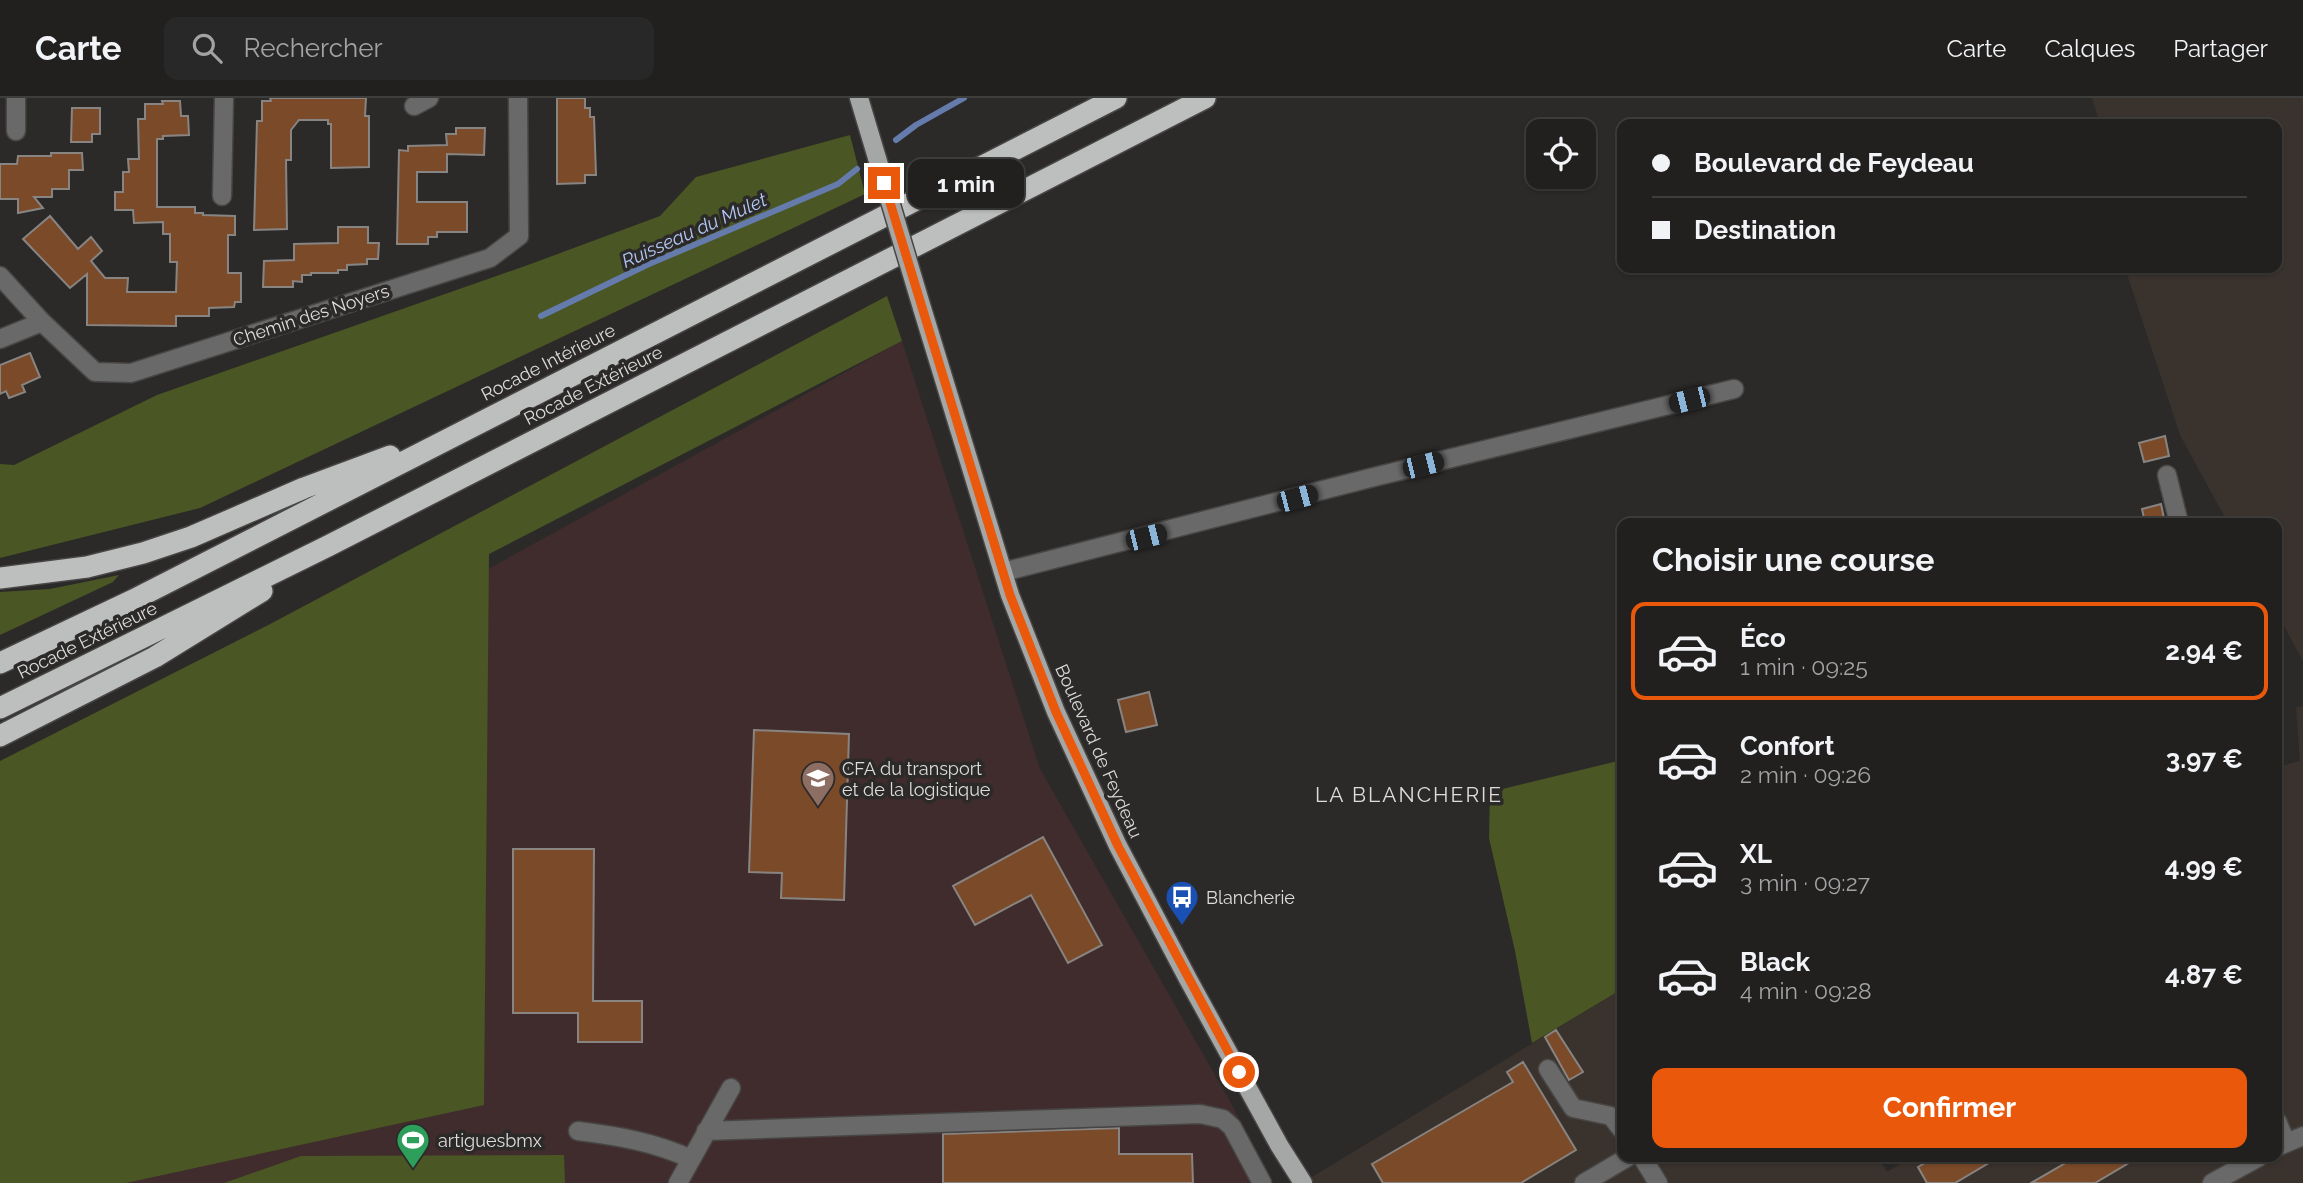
<!DOCTYPE html>
<html lang="fr">
<head>
<meta charset="utf-8">
<style>
	:root { --surface:#21201f; --page:#292828; --text:#f1f3f6; --muted:#a2a3a4; --line:#3e3e3d; --accent:#ea580c }
	body { margin:0; font-family:Raleway,sans-serif; background:var(--page); color:var(--text); height:100vh; display:flex; flex-direction:column; font-size:26px; white-space:nowrap }
	* { box-sizing:border-box; margin:0 }
	p { font-size:23px; color:var(--muted) }
	.icon { flex:none; width:38px; height:38px; fill:none; stroke:currentColor; stroke-width:2; stroke-linecap:round; stroke-linejoin:round }
	.map { position:relative; flex:1; overflow:hidden }
	.side { position:absolute; left:1617px; top:420px; width:665px; height:644px; display:flex; flex-direction:column; background:var(--surface); border-radius:14px; box-shadow:0 2px 5px #0004,0 0 0 2px var(--line) }
	.side>* { flex:none }
	.banner { position:absolute; left:1617px; top:21px; width:665px; height:154px; border-radius:14px; box-shadow:0 2px 5px #0004,0 0 0 2px var(--line); display:grid; align-content:center; height:154px; padding:0 35px; background:var(--surface) }
	.buttons { position:absolute; left:1526px; top:21px; display:grid; gap:14px }
	.buttons a { display:grid; place-items:center; width:70px; height:70px; border-radius:14px; background:var(--surface); box-shadow:0 2px 5px #0004,0 0 0 2px var(--line); font-size:35px }
	.end { position:absolute; width:32px; height:32px; margin:-16px; border:9px solid #ea580c; background:#fff; box-shadow:0 0 0 4px #fff }
	.from { border-radius:50% }
	.bubble { position:absolute; height:49px; border-radius:14px; background:var(--surface); box-shadow:0 2px 5px #0004,0 0 0 2px var(--line); font-size:23px; font-weight:700; line-height:49px; text-align:center }
	.car { position:absolute; width:21px; height:42px; margin:-21px -10px; border-radius:9px; box-shadow:0 0 5px 2px #0007; background:linear-gradient(#222 24%,#8ab4d8 0 40%,#222 0 76%,#8ab4d8 0 86%,#222 0) }
	.banner b { display:flex; align-items:center; gap:24px; height:66px; font-size:26px }
	.banner b+b { border-top:2px solid var(--line) }
	.banner i { width:18px; height:18px; background:var(--text) }
	ul { padding:0; list-style:none }
	li { display:flex; align-items:center; gap:21px; height:98px; margin:0 14px 10px; padding:0 21px; border:4px solid transparent; border-radius:14px }
	li div { flex:1 }
	li b { display:block; font-size:26px }
	li em { font-style:normal; font-weight:700 }
	li.selected { border-color:var(--accent) }
	li>.icon { width:63px; height:63px; stroke-width:1.5 }
	h2 { padding:0 35px; font-size:32px; line-height:84px }
	.action { display:flex; gap:14px; margin-top:auto; padding:14px 35px }
	.action a { flex:1; height:80px; border-radius:14px; background:var(--accent); color:#fff; font-size:28px; font-weight:700; line-height:80px; text-align:center }
	header { display:flex; align-items:center; gap:42px; box-sizing:border-box; height:98px; padding:0 35px; background:var(--surface); border-bottom:2px solid var(--line) }
	header strong { font-size:33px }
	nav { display:flex; gap:38px; margin-inline-start:auto; font-size:24px }
	.search { width:490px; height:63px; background:var(--page); display:flex; align-items:center; gap:18px; box-sizing:border-box; padding:0 24px; border-radius:14px; color:var(--muted); font-size:26px }
	.map>svg:first-child { display:block }
	.commercial { fill:#402c2d }
	.built { fill:#3a322d }
	.green { fill:#4a5623 }
	.lines { fill:none; stroke-linecap:round; stroke-linejoin:round }
	.stream { stroke:#647bac; stroke-width:6 }
	.building { fill:#7b4a29; stroke:#878482; stroke-width:2 }
	.minor-casing { stroke:#484645; stroke-width:21 }
	.major-casing { stroke:#484645; stroke-width:21 }
	.highway-casing { stroke:#484645; stroke-width:24 }
	.minor { stroke:#686968; stroke-width:18 }
	.major { stroke:#a4a7a6; stroke-width:18 }
	.highway { stroke:#bcbfbe; stroke-width:21 }
	.major-bridge-casing { stroke:#484645; stroke-width:21; stroke-linecap:butt }
	.major-bridge { stroke:#a4a7a6; stroke-width:18 }
	.route { stroke:#ea580c; stroke-width:9 }
	.labels { text-anchor:middle; dominant-baseline:central; stroke-width:7; stroke-linejoin:round; paint-order:stroke }
	.street-label { font-size:18px; fill:#dedcdb; stroke:#2c2a29 }
	.poi-label { font-size:18px; fill:#dedcdb; stroke:#2c2a29; text-anchor:start }
	.water-label { font-size:19px; font-style:italic; fill:#b2c7f4; stroke:#2c2a29 }
	.quarter-label { font-size:21px; letter-spacing:2px; fill:#dedcdb; stroke:#2c2a29 }
</style>
</head>
<body>
<header>
<strong>Carte</strong>
<div class="search"><svg class="icon" aria-label="search" viewBox="0 0 24 24"><circle cx="10" cy="10" r="6"/><path d="M15 15l6 6"/></svg>Rechercher</div>
<nav><a>Carte</a><a>Calques</a><a>Partager</a></nav>
</header>
<div class="map">
<svg width="2303" height="1085" viewBox="0 0 2303 1085">
	<rect width="100%" height="100%" fill="#2c2a29"/>
	<path class="commercial" d="M902 243 1040 671 1231 1005 1272 1085H0V740Z"/>
	<path class="built" d="M2092 0H2303V563L2277 515V425H2228L2180 337 2125 170H2277V26H2100Z
		M2303 608V1085H1302L1622 891V1059H1878L1887 1074 1912 1059H2277V669L2300 663 2296 609Z"/>
	<path class="green" d="M850 37 865 96 200 410 0 460V366L14 367 157 297 528 167 660 118 696 79Z
		M887 198 902 243 489 456 484 1007 126 1085H0V663L274 524Z
		M119 477 113 484 0 537V494L50 491Z
		M1622 662V891L1532 945 1515 853 1489 740 1490 694Z
		M564 1057 565 1085H224L301 1058Z"/>
	<g class="lines">
		<path class="stream" d="M896 42 916 27 964 0
			M541 218 649 166 838 86 857 71"/>
	</g>
	<path class="building" d="M270 0H366L365 18H369V69L331 70V26H328V22H299L291 32V62H286L287 131 254 132 257 23H262V3H271Z
		M557 0H585V10H590V19H594L596 77H585V85L557 86Z
		M162 3H180L181 18H188L189 37 163 38V41H157V109H195V115H203V117L235 118V137H228V175H241V204H235L234 209 209 210V218H176V228L87 227V176L70 190 23 141 50 118 78 151 91 139 102 153 91 163 105 180H128L127 194H176L177 164H170V136H163V124L134 125 133 112H115V94H123V74H129L128 61H139L138 21H145V6H163Z
		M72 10H100V36H92V44H71Z
		M456 30H485L484 57 447 56V74H417V104H467V134H437V139H428V146H397L399 52 408 53V48L447 47 446 36H456Z
		M51 55H82L83 72H69V91H52V99H34L43 110 18 115V101H0V66H17L18 58H51Z
		M338 129H368V145H379L378 161H367V166L347 167V172H338V175H311V177H302V184L293 183V189H263L264 163 294 162V146L338 145Z
		M30 255 40 279 22 287 25 294 9 300 6 293 0 296V267Z
		M2165 338 2169 358 2144 364 2139 345Z
		M2161 406 2165 425H2145L2142 411Z
		M1149 594 1157 627 1126 634 1118 602Z
		M754 632 849 636 844 802 781 800 782 775 749 774Z
		M1043 739 1102 847 1068 865 1031 797 975 827 953 788Z
		M513 751H594L593 903H642V944H578V915H513Z
		M1556 932 1583 974 1569 982 1545 939Z
		M1523 964 1576 1052 1521 1085H1383L1372 1066 1513 984 1507 974Z
		M1119 1030V1056H1192L1193 1085H943V1036Z
		M1935 1059H1999L1955 1085H1927L1918 1069Z
		M2076 1059H2139L2095 1085H2031Z"/>
	<g class="lines">
		<defs>
			<path id="minor" d="M414 8 429 0
				M16 33V0
				M222 98 224 0
				M0 178 42 224 95 274 131 275 490 160 519 138 518 0
				M0 241 42 224
				M2167 377 2179 425
				M1003 474 1370 380 1734 291
				M1548 971 1573 1010 1611 1018 1622 1032
				M2277 1023 2286 1044
				M578 1033C618 1038 654 1044 691 1061
				M706 1033 1200 1016 1223 1021 1232 1029 1262 1085
				M2277 1049 2303 1038
				M1642 1059 1658 1085
				M678 1085 731 990
				M1584 1085 1628 1059
				M2212 1085 2259 1059"/>
			<path id="major" d="M859 0 877 60
				M922 210 1010 497 1056 614 1118 748 1188 881 1279 1047 1303 1085"/>
			<path id="highway" d="M0 480 87 469 143 455 191 439 304 390 390 358
				M0 565 133 502 1116 0
				M0 610 328 448 1205 0
				M0 638 155 559 262 493"/>
		</defs>
		<use href="#minor" class="minor-casing"/>
		<use href="#major" class="major-casing"/>
		<use href="#highway" class="highway-casing"/>
		<use href="#minor" class="minor"/>
		<use href="#major" class="major"/>
		<use href="#highway" class="highway"/>
		<defs>
			<path id="major-bridge" d="M877 60 922 210"/>
		</defs>
		<use href="#major-bridge" class="major-bridge-casing"/>
		<use href="#major-bridge" class="major-bridge"/>
	</g>
	<g class="lines">
		<path class="route" d="M884 85 1010 497 1056 614 1118 748 1239 974"/>
	</g>
	<defs>
		<symbol id="university-pin" viewBox="-11 -11 22 30"><path d="M0 17L-7.5 6A9.5 9.5 0 1 1 7.5 6Z" fill="#8d6e63" stroke="#2c2a29"/><path d="M0-5L7-2L0 1L-7-2ZM-4 1L0 2.5L4 1V4Q0 6-4 4Z" fill="#fff"/></symbol>
		<symbol id="bus-pin" viewBox="-11 -11 22 30"><path d="M0 17L-7.5 6A9.5 9.5 0 1 1 7.5 6Z" fill="#1a4fb4" stroke="#2c2a29"/><path d="M-5-6H5V4H4V6H2V4H-2V6H-4V4H-5ZM-3.5-4V0h7V-4ZM-3.5 1.2v1.5H-2V1.2ZM2 1.2v1.5H3.5V1.2Z" fill="#fff"/></symbol>
		<symbol id="stadium-pin" viewBox="-11 -11 22 30"><path d="M0 17L-7.5 6A9.5 9.5 0 1 1 7.5 6Z" fill="#2e9e5b" stroke="#2c2a29"/><path d="M0-5a6.5 5 0 1 0 0 10a6.5 5 0 1 0 0-10ZM-3.5-1.8h7v3.6h-7Z" fill="#fff"/></symbol>
	</defs>
	<g fill-rule="evenodd">
		<use href="#university-pin" x="799" y="661" width="38" height="52"/>
		<use href="#bus-pin" x="1163" y="780" width="38" height="52"/>
		<use href="#stadium-pin" x="394" y="1023" width="38" height="52"/>
	</g>
	<g class="labels">
		<g class="street-label">
			<text transform="translate(311 217) rotate(-18)">Chemin des Noyers</text>
			<text transform="translate(548 264) rotate(-27)">Rocade Intérieure</text>
			<text transform="translate(593 287) rotate(-27)">Rocade Extérieure</text>
			<text transform="translate(87 542) rotate(-26)">Rocade Extérieure</text>
			<text transform="translate(1099 653) rotate(66)">Boulevard de Feydeau</text>
		</g>
		<g class="poi-label">
			<text x="842" y="670">CFA du transport<tspan x="842" dy="21">et de la logistique</tspan></text>
			<text x="1206" y="799">Blancherie</text>
			<text x="438" y="1042">artiguesbmx</text>
		</g>
		<g class="water-label">
			<text transform="translate(694 132) rotate(-24)">Ruisseau du Mulet</text>
		</g>
		<g class="quarter-label">
			<text x="1409" y="696">LA BLANCHERIE</text>
		</g>
	</g>
</svg>
<div class="buttons">
<a><svg class="icon" aria-label="locate" viewBox="0 0 24 24"><circle cx="12" cy="12" r="6"/><path d="M12 2v4M12 18v4M2 12h4M18 12h4"/></svg></a>
</div>
<i class="end from" style="left:1239px;top:974px"></i>
<i class="end" style="left:884px;top:85px"></i>
<div class="bubble" style="left:908px;top:61px;width:116px">1 min</div>
<i class="car" style="left:1689px;top:302px;rotate:256deg"></i>
<i class="car" style="left:1423px;top:367px;rotate:76deg"></i>
<i class="car" style="left:1297px;top:400px;rotate:75deg"></i>
<i class="car" style="left:1146px;top:439px;rotate:76deg"></i>
<div class="banner">
<b><i class="from"></i>Boulevard de Feydeau</b>
<b><i></i>Destination</b>
</div>
<section class="side">
<h2>Choisir une course</h2>
<ul>
<li class="selected"><svg class="icon" aria-label="car" viewBox="0 0 24 24"><path d="M5 17H2v-5l4-1 3-4h7l3 4 3 1v5h-3M9 17h6M6 11h13"/><circle cx="7" cy="17" r="2"/><circle cx="17" cy="17" r="2"/></svg><div><b>Éco</b><p>1 min · 09:25</p></div><em>2.94 €</em></li>
<li><svg class="icon" aria-label="car" viewBox="0 0 24 24"><path d="M5 17H2v-5l4-1 3-4h7l3 4 3 1v5h-3M9 17h6M6 11h13"/><circle cx="7" cy="17" r="2"/><circle cx="17" cy="17" r="2"/></svg><div><b>Confort</b><p>2 min · 09:26</p></div><em>3.97 €</em></li>
<li><svg class="icon" aria-label="car" viewBox="0 0 24 24"><path d="M5 17H2v-5l4-1 3-4h7l3 4 3 1v5h-3M9 17h6M6 11h13"/><circle cx="7" cy="17" r="2"/><circle cx="17" cy="17" r="2"/></svg><div><b>XL</b><p>3 min · 09:27</p></div><em>4.99 €</em></li>
<li><svg class="icon" aria-label="car" viewBox="0 0 24 24"><path d="M5 17H2v-5l4-1 3-4h7l3 4 3 1v5h-3M9 17h6M6 11h13"/><circle cx="7" cy="17" r="2"/><circle cx="17" cy="17" r="2"/></svg><div><b>Black</b><p>4 min · 09:28</p></div><em>4.87 €</em></li>
</ul>
<div class="action"><a>Confirmer</a></div>
</section>
</div>
</body>
</html>
